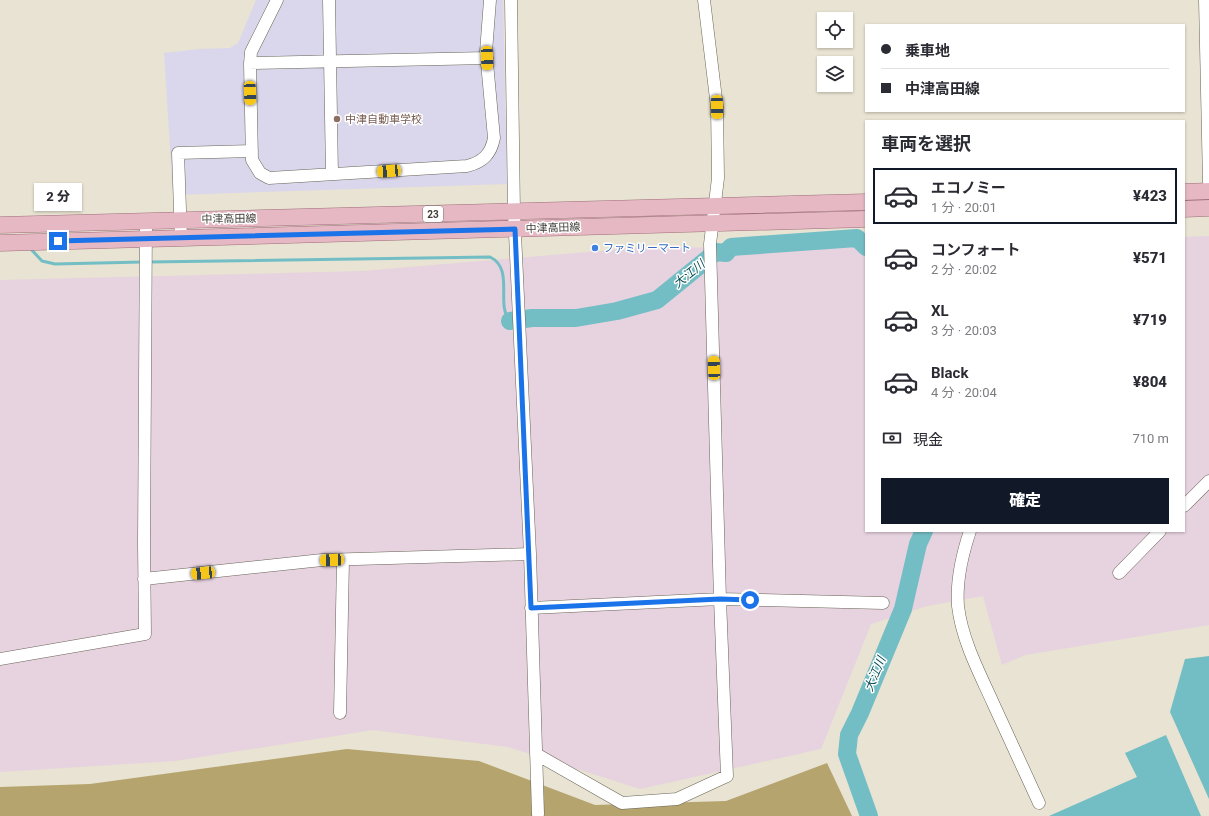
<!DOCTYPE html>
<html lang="ja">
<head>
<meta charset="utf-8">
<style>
	:root { --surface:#fff; --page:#f2f2f3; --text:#2b2b33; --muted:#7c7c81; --line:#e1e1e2; --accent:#111827 }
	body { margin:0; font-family:Roboto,"Noto Sans JP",sans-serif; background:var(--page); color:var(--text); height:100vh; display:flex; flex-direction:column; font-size:15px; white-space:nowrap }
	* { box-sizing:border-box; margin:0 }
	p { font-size:13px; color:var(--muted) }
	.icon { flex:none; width:22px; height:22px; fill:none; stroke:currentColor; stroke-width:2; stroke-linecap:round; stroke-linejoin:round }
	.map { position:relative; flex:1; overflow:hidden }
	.panel { position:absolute; left:865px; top:120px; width:320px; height:412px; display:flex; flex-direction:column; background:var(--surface); border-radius:0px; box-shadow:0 1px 3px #0004 }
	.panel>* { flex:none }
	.banner { position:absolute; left:865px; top:24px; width:320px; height:88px; border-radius:0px; box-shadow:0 1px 3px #0004; display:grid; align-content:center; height:88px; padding:0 16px; background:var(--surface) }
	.tools { position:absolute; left:817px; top:12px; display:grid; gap:8px }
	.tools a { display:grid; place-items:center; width:36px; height:36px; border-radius:0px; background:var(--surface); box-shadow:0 1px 3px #0004; font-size:20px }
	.end { position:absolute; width:18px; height:18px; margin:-9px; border:5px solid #1a73e8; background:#fff; box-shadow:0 0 0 2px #fff }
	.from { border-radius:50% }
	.bubble { position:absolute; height:28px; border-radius:0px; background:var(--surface); box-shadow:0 1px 3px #0004; font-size:13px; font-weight:800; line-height:28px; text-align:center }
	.car { position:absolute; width:12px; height:24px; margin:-12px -6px; border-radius:5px; box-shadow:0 0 3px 1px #0007; background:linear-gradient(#f5c518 24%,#345 0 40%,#f5c518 0 76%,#345 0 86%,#f5c518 0) }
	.banner b { display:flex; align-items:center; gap:14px; height:38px; font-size:15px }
	.banner b+b { border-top:1px solid var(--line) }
	.banner i { width:10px; height:10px; background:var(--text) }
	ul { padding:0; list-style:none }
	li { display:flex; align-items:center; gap:12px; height:56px; margin:0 8px 6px; padding:0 8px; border:2px solid transparent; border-radius:0px }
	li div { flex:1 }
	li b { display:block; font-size:15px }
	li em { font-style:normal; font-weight:800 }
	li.on { border-color:var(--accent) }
	li>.icon { width:36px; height:36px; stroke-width:1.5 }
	h2 { padding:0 16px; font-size:18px; line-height:48px }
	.pay { display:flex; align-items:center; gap:10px; height:44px; padding:0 16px; font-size:15px }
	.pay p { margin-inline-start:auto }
	.cta { display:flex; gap:8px; margin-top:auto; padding:8px 16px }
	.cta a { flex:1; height:46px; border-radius:0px; background:var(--accent); color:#fff; font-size:16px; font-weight:800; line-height:46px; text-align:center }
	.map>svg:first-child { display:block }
	.industrial { fill:#e7d2e0 }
	.education { fill:#dad6ec }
	.forest { fill:#b5a46e }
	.water { fill:#73bec5 }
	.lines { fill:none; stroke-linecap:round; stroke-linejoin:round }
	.stream { stroke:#73bec5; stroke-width:3 }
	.river { stroke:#73bec5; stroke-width:18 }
	.minor-casing { stroke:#696456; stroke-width:13 }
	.major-casing { stroke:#9f6e79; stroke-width:17 }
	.minor { stroke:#fff; stroke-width:12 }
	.major { stroke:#e5b8c4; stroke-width:16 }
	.route { stroke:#1a73e8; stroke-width:5 }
	.education-dot { fill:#8d6e63; stroke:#fff; stroke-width:1.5 }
	.shop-dot { fill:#3f7fe0; stroke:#fff; stroke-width:1.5 }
	.labels { text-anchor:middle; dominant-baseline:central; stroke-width:3; stroke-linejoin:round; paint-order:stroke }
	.shield { fill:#fff; stroke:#797772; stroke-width:1 }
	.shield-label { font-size:10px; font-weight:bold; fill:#3f3d36 }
	.education-label { font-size:11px; fill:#785e54; stroke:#fff; text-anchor:start }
	.street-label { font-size:11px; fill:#3f3d36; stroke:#fff }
	.shop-label { font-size:11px; fill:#366cbe; stroke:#fff; text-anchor:start }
	.water-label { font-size:12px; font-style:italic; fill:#084e53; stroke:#fff }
</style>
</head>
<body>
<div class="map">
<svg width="1209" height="816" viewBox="0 0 1209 816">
	<rect width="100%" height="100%" fill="#e8e3d2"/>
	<path class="industrial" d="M1209 236V625L1025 655 1002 665 983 596 927 606 871 624 821 749 640 789 508 747 373 730 175 761 0 772V280L363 271 636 248 866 246V531H1184V237Z"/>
	<path class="education" d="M256 0H503L507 184 173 195 164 53 199 49 230 48 238 43Z"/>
	<path class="forest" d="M347 749 479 761 595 805 726 801 827 763 852 816H0V787L90 784Z"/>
	<path class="water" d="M1209 656V799L1170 712 1185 659Z
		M1166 735 1201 816H1049L1137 777 1125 753Z"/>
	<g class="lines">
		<path class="stream" d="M29 247 42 261 55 264 143 262
			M148 262 490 257C515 269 495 305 510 321"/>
		<path class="river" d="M510 321 532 318H576L617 311 657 300 716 252 726 253 731 247 857 238 866 247
			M869 816 847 754 849 735 860 713 903 609 918 544 924 531"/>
		<defs>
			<path id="minor" d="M277 0 251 52 250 64 252 160 260 173 269 178 467 166C483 162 491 154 494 138L486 52 490 0
				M329 0 332 174
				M511 0 514 212 530 554 538 814
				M1205 0 1209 182
				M250 63 487 58
				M181 238 178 153 252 151
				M1184 506 1209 481
				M970 531C962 555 956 580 958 606 962 640 979 672 993 703 1008 736 1024 770 1039 803
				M1119 573 1160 531
				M144 579 322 560 530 554
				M531 608 720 599 883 603
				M0 659 145 634 144 544 146 221
				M340 713 343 560
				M536 754 622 803 677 799 727 776 720 599 710 244 718 178 717 107 704 0"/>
			<path id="major" d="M1184 192 1209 191
				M1184 209 1209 208
				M0 225 866 202
				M0 243 866 219"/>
		</defs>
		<use href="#minor" class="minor-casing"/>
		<use href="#major" class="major-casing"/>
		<use href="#minor" class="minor"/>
		<use href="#major" class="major"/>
	</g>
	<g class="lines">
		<path class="route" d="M58 241 515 229 531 608 720 599 750 600"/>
	</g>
	<circle class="education-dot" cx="337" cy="119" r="4"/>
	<circle class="shop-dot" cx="595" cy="248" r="4"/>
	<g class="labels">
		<rect class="shield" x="423" y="206" width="20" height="16" rx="3"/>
		<g class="shield-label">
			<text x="433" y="214">23</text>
		</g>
		<g class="education-label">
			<text x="345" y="119">中津自動車学校</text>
		</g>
		<g class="street-label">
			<text transform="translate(229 219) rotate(-1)">中津高田線</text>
			<text transform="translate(553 228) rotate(-2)">中津高田線</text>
		</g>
		<g class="shop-label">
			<text x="603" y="248">ファミリーマート</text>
		</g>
		<g class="water-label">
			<text transform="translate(689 274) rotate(-39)">大江川</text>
			<text transform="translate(875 674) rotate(-67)">大江川</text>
		</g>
	</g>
</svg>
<div class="tools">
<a><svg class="icon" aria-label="locate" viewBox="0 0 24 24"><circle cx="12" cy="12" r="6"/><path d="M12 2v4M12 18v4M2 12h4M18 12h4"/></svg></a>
<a><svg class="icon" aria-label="layers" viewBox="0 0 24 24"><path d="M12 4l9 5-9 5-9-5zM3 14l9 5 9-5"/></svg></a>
</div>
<i class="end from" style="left:750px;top:600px"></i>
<i class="end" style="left:58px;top:241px"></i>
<div class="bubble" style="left:34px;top:183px;width:48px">2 分</div>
<i class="car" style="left:487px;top:58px;rotate:178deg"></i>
<i class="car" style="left:250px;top:93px;rotate:178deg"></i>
<i class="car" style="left:717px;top:107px;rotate:179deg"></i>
<i class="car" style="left:389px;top:171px;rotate:266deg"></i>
<i class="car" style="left:714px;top:368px;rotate:358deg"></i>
<i class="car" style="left:332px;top:560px;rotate:268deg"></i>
<i class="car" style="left:203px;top:573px;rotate:264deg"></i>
<div class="banner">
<b><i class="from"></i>乗車地</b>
<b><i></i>中津高田線</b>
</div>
<section class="panel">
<h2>車両を選択</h2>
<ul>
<li class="on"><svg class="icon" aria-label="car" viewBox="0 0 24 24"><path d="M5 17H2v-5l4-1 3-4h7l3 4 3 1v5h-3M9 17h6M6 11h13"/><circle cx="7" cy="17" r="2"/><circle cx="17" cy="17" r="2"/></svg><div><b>エコノミー</b><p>1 分 · 20:01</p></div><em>¥423</em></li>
<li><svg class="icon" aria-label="car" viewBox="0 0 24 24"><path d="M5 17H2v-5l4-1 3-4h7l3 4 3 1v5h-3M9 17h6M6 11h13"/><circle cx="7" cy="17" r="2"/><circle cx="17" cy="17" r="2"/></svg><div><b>コンフォート</b><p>2 分 · 20:02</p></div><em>¥571</em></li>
<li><svg class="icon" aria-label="car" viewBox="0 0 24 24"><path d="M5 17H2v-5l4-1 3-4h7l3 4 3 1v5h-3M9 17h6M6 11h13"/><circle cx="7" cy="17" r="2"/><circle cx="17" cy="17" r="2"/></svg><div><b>XL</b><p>3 分 · 20:03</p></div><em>¥719</em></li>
<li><svg class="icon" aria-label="car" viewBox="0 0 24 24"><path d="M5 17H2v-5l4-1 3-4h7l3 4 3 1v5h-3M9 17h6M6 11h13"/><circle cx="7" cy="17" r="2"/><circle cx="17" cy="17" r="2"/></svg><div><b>Black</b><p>4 分 · 20:04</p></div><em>¥804</em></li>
</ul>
<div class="pay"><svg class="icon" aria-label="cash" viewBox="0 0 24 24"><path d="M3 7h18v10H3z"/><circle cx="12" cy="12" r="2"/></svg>現金<p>710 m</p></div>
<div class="cta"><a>確定</a></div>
</section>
</div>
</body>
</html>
